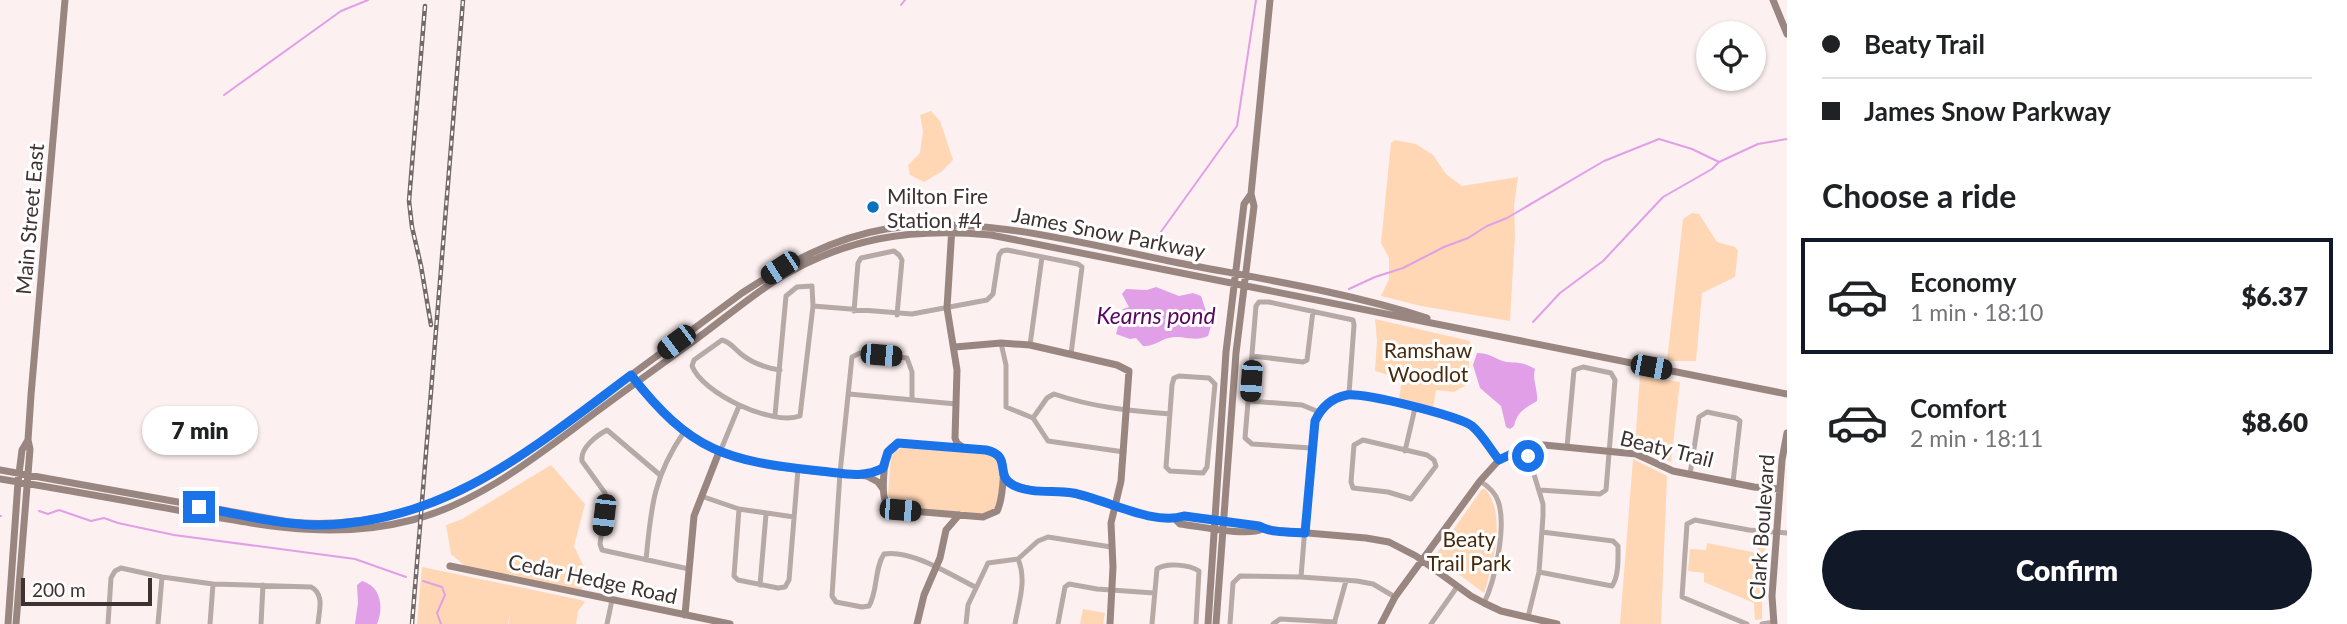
<!DOCTYPE html>
<html lang="en">
<head>
<meta charset="utf-8">
<style>
	:root { --surface:#fff; --page:#f6f6f6; --text:#202124; --muted:#757577; --line:#e0e0e0; --accent:#111827 }
	body { margin:0; font-family:Lato,sans-serif; background:var(--page); color:var(--text); height:100vh; display:flex; flex-direction:column; font-size:26px; white-space:nowrap }
	* { box-sizing:border-box; margin:0 }
	p { font-size:23px; color:var(--muted) }
	.icon { flex:none; width:38px; height:38px; fill:none; stroke:currentColor; stroke-width:2; stroke-linecap:round; stroke-linejoin:round }
	.map { position:relative; flex:1; overflow:hidden }
	.panel { display:flex; flex-direction:column; background:var(--surface); width:560px }
	.panel>* { flex:none }
	.hud { display:grid; align-content:center; height:154px; padding:0 35px; background:var(--surface) }
	.buttons { position:absolute; left:1696px; top:21px; display:grid; gap:14px }
	.buttons a { display:grid; place-items:center; width:70px; height:70px; border-radius:50%; background:var(--surface); box-shadow:0 2px 5px #0004; font-size:35px }
	.scale { position:absolute; left:21px; bottom:18px; width:131px; box-sizing:border-box; padding-left:7px; border:4px solid #3e3132; border-top:0; font-size:19px; line-height:24px; white-space:nowrap; color:#3e3132; -webkit-text-stroke:5px #fff; paint-order:stroke }
	.end { position:absolute; width:32px; height:32px; margin:-16px; border:9px solid #1a73e8; background:#fff; box-shadow:0 0 0 4px #fff }
	.from { border-radius:50% }
	.bubble { position:absolute; height:49px; border-radius:24px; background:var(--surface); box-shadow:0 2px 5px #0004; font-size:23px; font-weight:800; line-height:49px; text-align:center }
	.car { position:absolute; width:21px; height:42px; margin:-21px -10px; border-radius:9px; box-shadow:0 0 5px 2px #0007; background:linear-gradient(#222 24%,#8ab4d8 0 40%,#222 0 76%,#8ab4d8 0 86%,#222 0) }
	.hud b { display:flex; align-items:center; gap:24px; height:66px; font-size:26px }
	.hud b+b { border-top:2px solid var(--line) }
	.hud i { width:18px; height:18px; background:var(--text) }
	ul { padding:0; list-style:none }
	li { display:flex; align-items:center; gap:21px; height:116px; margin:0 14px 10px; padding:0 21px; border:4px solid transparent; border-radius:0px }
	li div { flex:1 }
	li b { display:block; font-size:26px }
	li em { font-style:normal; font-weight:800 }
	li.selected { border-color:var(--accent) }
	li>.icon { width:63px; height:63px; stroke-width:1.5 }
	h2 { padding:0 35px; font-size:32px; line-height:84px }
	.action { display:flex; gap:14px; margin-top:auto; padding:14px 35px }
	.action a { flex:1; height:80px; border-radius:42px; background:var(--accent); color:#fff; font-size:28px; font-weight:800; line-height:80px; text-align:center }
	main { display:flex; flex:1; min-height:0 }
	.map>svg:first-child { display:block }
	.green { fill:#ffd7b5 }
	.water { fill:#e09fe7 }
	.lines { fill:none; stroke-linecap:round; stroke-linejoin:round }
	.stream { stroke:#e09fe7; stroke-width:2 }
	.street { stroke:#b7a9a5; stroke-width:5 }
	.secondary { stroke:#998680; stroke-width:7 }
	.rail-casing { stroke:#756869; stroke-width:4.5 }
	.rail { stroke:#fff; stroke-width:2; stroke-dasharray:5; stroke-linecap:butt }
	.route { stroke:#1a73e8; stroke-width:9 }
	.poi-dot { fill:#0972be; stroke:#fff; stroke-width:2.5 }
	.labels { text-anchor:middle; dominant-baseline:central; stroke-width:6; stroke-linejoin:round; paint-order:stroke }
	.poi-label { font-size:21px; fill:#3e3132; stroke:#fff; text-anchor:start }
	.street-label { font-size:21px; fill:#3e3132; stroke:#fff }
	.park-label { font-size:21px; fill:#47290b; stroke:#fff }
	.water-label { font-size:23px; font-style:italic; fill:#5a0763; stroke:#fff }
</style>
</head>
<body>
<main>
<div class="map">
<svg width="1787" height="624" viewBox="0 0 1787 624">
	<rect width="100%" height="100%" fill="#fdf0f1"/>
	<path class="green" d="M931 111 940 121 953 160 941 172 924 182 910 175 908 165 920 153 923 131 920 115Z
		M1395 140 1416 144 1433 155 1446 174 1462 186 1518 177 1514 205 1515 234 1510 321 1421 306 1381 296 1389 279V258L1381 243 1391 143Z
		M1692 213 1699 214 1717 242 1735 247 1738 251 1735 277 1702 293 1696 361H1667L1683 219Z
		M1375 319 1470 341 1468 384 1454 392 1436 390 1433 408 1399 399 1402 379 1375 371 1377 341Z
		M1640 375 1680 382 1671 462 1635 446Z
		M904 447 988 454C992 456 995 457 997 461 1002 467 1000 500 995 507 992 511 990 512 985 514L900 506 893 503 888 495 891 457 896 450Z
		M1633 459 1667 476 1661 624H1620Z
		M551 465 585 504 574 546 584 567 582 590 466 567 451 554 446 525 462 519Z
		M1482 489H1485C1507 513 1493 565 1484 593L1438 559 1437 553Z
		M1759 536 1766 537 1762 593V619L1755 620 1754 603 1704 582V573L1688 571 1690 549 1706 550 1707 543 1757 553Z
		M422 567 581 600 585 602 578 611 576 624H509L510 614 508 624H417Z
		M1083 609 1105 613 1103 624H1080Z"/>
	<path class="water" d="M1156 287 1179 296 1193 293 1201 296 1211 326 1208 336C1196 342 1186 336 1174 337 1161 338 1155 347 1143 346L1136 338 1130 339 1116 334 1123 309 1129 307 1122 294 1126 289 1147 290Z
		M1477 353C1487 353 1491 356 1500 360 1512 365 1519 359 1535 369 1532 380 1538 389 1537 401 1525 408 1517 412 1514 426L1510 429 1506 427 1501 406 1480 388 1473 365Z
		M362 581C381 586 384 608 377 624H355L358 603 357 585Z"/>
	<g class="lines">
		<path class="stream" d="M901 5 905 0
			M224 95 341 11 368 0
			M1150 247 1237 126 1256 0
			M1349 289 1375 277 1403 268 1444 247 1468 238 1487 226 1507 218 1604 161 1659 139 1692 149 1719 162 1758 144 1787 139
			M1533 322 1560 293 1603 261 1663 197 1712 169 1719 162
			M39 511 48 514 59 510 91 521 104 518 118 523 174 535 355 559 406 577
			M0 516H1
			M423 581 442 587 445 595 437 613 441 624"/>
		<path class="street" d="M813 306 912 314 987 300 993 294 999 255 1002 251 1007 250 1078 264 1082 267 1071 354
			M854 311 858 263 861 258 894 251 899 255 902 260 897 315
			M1001 343 1006 365V407L1033 418 1048 441 1124 452
			M1030 345 1042 257
			M1252 356 1303 362 1307 360 1313 311
			M1179 376 1209 378 1215 384 1207 467 1203 473 1170 471 1166 467 1172 385 1174 378Z
			M849 394 956 404
			M912 399V372L907 358 860 353 852 357 840 473 832 596 836 602 862 607 869 606C878 591 874 569 884 554 911 549 951 575 975 587
			M1249 401 1302 405 1319 412
			M775 415 786 296 797 287 812 286 813 306 800 416C772 426 703 394 692 366L694 360 722 340C730 342 734 348 741 354 752 363 767 368 780 370
			M1033 418 1047 398 1054 394C1092 407 1130 411 1170 414
			M1363 440 1427 455 1434 460 1436 466 1411 499 1388 492 1353 488 1351 482 1354 445Z
			M1311 448 1252 444 1245 438 1256 306 1259 302H1269L1353 320 1354 325 1349 394
			M1526 448 1543 504V516L1539 572 1528 617
			M1405 451 1415 408
			M720 452 739 406
			M1690 474 1699 417 1707 412 1736 418 1740 421 1733 482
			M660 475 607 430C596 436 580 448 582 461L605 493 606 500 600 544 602 550 689 569
			M1480 481C1488 486 1495 492 1498 501 1507 525 1495 581 1484 603
			M1539 490 1600 494 1606 490 1615 380 1611 373 1583 367 1574 370 1567 447
			M701 496 739 509 794 517
			M739 509 734 576 738 580 778 588 785 587 789 580 798 469
			M646 560C651 508 653 477 684 432
			M1539 572 1612 586C1619 576 1618 558 1618 546L1613 541 1542 532
			M1301 577 1313 428C1326 376 1379 400 1415 408 1432 412 1452 414 1468 423 1481 430 1489 448 1499 460
			M760 585 766 514
			M108 624 111 578 115 571 121 568 162 577 213 584 311 587C325 594 319 611 318 624
			M158 624 162 577
			M210 624 213 584
			M261 624 263 585
			M607 624 612 600
			M966 624 968 605 988 563 1018 559 1038 541 1048 537 1111 547
			M1015 624C1019 601 1027 580 1018 559
			M1058 624 1065 587 1069 584 1097 589 1154 593
			M1152 624 1157 569C1166 562 1190 565 1199 571L1196 624
			M1230 624 1233 583 1240 576 1301 577 1357 581 1373 584 1395 597
			M1273 624 1280 619 1335 622
			M1334 624 1346 581
			M1431 624 1457 587
			M1747 624 1682 597 1687 524 1695 520 1749 530 1787 533
			M1762 624 1774 622"/>
		<path class="secondary" d="M1773 0 1787 34
			M952 227 947 308 957 370 955 438 957 443 964 448
			M955 347 1001 343 1030 345 1117 365 1129 371 1121 481 1111 523 1113 567 1110 624
			M636 381C705 470 764 465 867 476L878 482 883 489
			M902 443 986 450C992 451 998 453 1001 459 1006 468 1002 502 997 511L983 517 900 510C894 509 889 508 886 502 881 495 884 459 888 452 891 446 896 444 902 443Z
			M0 470 289 522C364 529 437 509 501 469 535 449 565 424 596 401 645 365 693 329 742 293 787 264 832 238 886 229 982 214 1084 244 1179 263 1262 279 1346 292 1427 318
			M1003 475C1008 481 1012 485 1020 487 1040 494 1064 490 1084 496 1113 503 1156 525 1184 516L1259 526 1262 529 1366 538 1389 542 1416 556 1471 596 1484 603 1501 611 1557 624
			M867 476 885 466
			M0 479C61 489 121 500 182 511 262 525 331 541 412 520 471 505 524 466 572 430 613 399 654 370 695 340 721 321 746 300 773 282 842 238 911 227 991 235L1787 394
			M1175 519 1180 524C1199 526 1248 537 1262 529
			M450 566 730 624
			M685 615 694 516 719 452
			M8 624 18 482 22 450 28 440
			M16 624 30 449 28 440 31 395 65 0
			M917 624 924 595 940 558 946 530 959 515
			M1208 624 1226 352 1244 204 1251 194
			M1216 624 1236 353 1254 206 1251 194 1270 0
			M1381 624 1395 597 1480 481 1499 460 1526 448 1544 445 1636 454 1673 471 1754 487 1780 489
			M1774 624 1772 596 1782 460 1787 433"/>
		<defs>
			<path id="rail" d="M425 6 409 201 412 227 421 266 431 325
				M412 624 463 0"/>
		</defs>
		<use href="#rail" class="rail-casing"/>
		<use href="#rail" class="rail"/>
	</g>
	<g class="lines">
		<path class="route" d="M199 507C237 514 277 524 315 525 444 525 533 448 631 375 691 452 726 461 820 471 842 473 863 479 883 468L888 452 898 443 986 450C1013 456 994 475 1013 485 1030 494 1054 490 1073 493 1105 499 1153 526 1184 516L1259 526C1271 533 1291 532 1305 533L1315 421C1321 408 1331 398 1347 395 1362 392 1460 416 1472 426 1483 435 1490 449 1499 460L1526 447 1528 456"/>
	</g>
	<circle class="poi-dot" cx="873" cy="207" r="7"/>
	<g class="labels">
		<g class="poi-label">
			<text x="887" y="195">Milton Fire<tspan x="887" dy="24">Station #4</tspan></text>
		</g>
		<g class="street-label">
			<text transform="translate(29 219) rotate(-85)">Main Street East</text>
			<text transform="translate(1109 232) rotate(11)">James Snow Parkway</text>
			<text transform="translate(1667 448) rotate(14)">Beaty Trail</text>
			<text transform="translate(1761 527) rotate(-86)">Clark Boulevard</text>
			<text transform="translate(593 578) rotate(12)">Cedar Hedge Road</text>
		</g>
		<g class="park-label">
			<text x="1428" y="349">Ramshaw<tspan x="1428" dy="24">Woodlot</tspan></text>
			<text x="1469" y="538">Beaty<tspan x="1469" dy="24">Trail Park</tspan></text>
		</g>
		<g class="water-label">
			<text x="1156" y="315">Kearns pond</text>
		</g>
	</g>
</svg>
<div class="buttons">
<a><svg class="icon" aria-label="locate" viewBox="0 0 24 24"><circle cx="12" cy="12" r="6"/><path d="M12 2v4M12 18v4M2 12h4M18 12h4"/></svg></a>
</div>
<div class="scale">200 m</div>
<i class="end from" style="left:1528px;top:456px"></i>
<i class="end" style="left:199px;top:507px"></i>
<div class="bubble" style="left:142px;top:406px;width:116px">7 min</div>
<i class="car" style="left:780px;top:268px;rotate:237deg"></i>
<i class="car" style="left:676px;top:342px;rotate:233deg"></i>
<i class="car" style="left:881px;top:355px;rotate:95deg"></i>
<i class="car" style="left:1651px;top:367px;rotate:101deg"></i>
<i class="car" style="left:1251px;top:381px;rotate:184deg"></i>
<i class="car" style="left:900px;top:510px;rotate:95deg"></i>
<i class="car" style="left:604px;top:515px;rotate:187deg"></i>
</div>
<section class="panel">
<div class="hud">
<b><i class="from"></i>Beaty Trail</b>
<b><i></i>James Snow Parkway</b>
</div>
<h2>Choose a ride</h2>
<ul>
<li class="selected"><svg class="icon" aria-label="car" viewBox="0 0 24 24"><path d="M5 17H2v-5l4-1 3-4h7l3 4 3 1v5h-3M9 17h6M6 11h13"/><circle cx="7" cy="17" r="2"/><circle cx="17" cy="17" r="2"/></svg><div><b>Economy</b><p>1 min · 18:10</p></div><em>$6.37</em></li>
<li><svg class="icon" aria-label="car" viewBox="0 0 24 24"><path d="M5 17H2v-5l4-1 3-4h7l3 4 3 1v5h-3M9 17h6M6 11h13"/><circle cx="7" cy="17" r="2"/><circle cx="17" cy="17" r="2"/></svg><div><b>Comfort</b><p>2 min · 18:11</p></div><em>$8.60</em></li>
</ul>
<div class="action"><a>Confirm</a></div>
</section>
</main>
</body>
</html>
